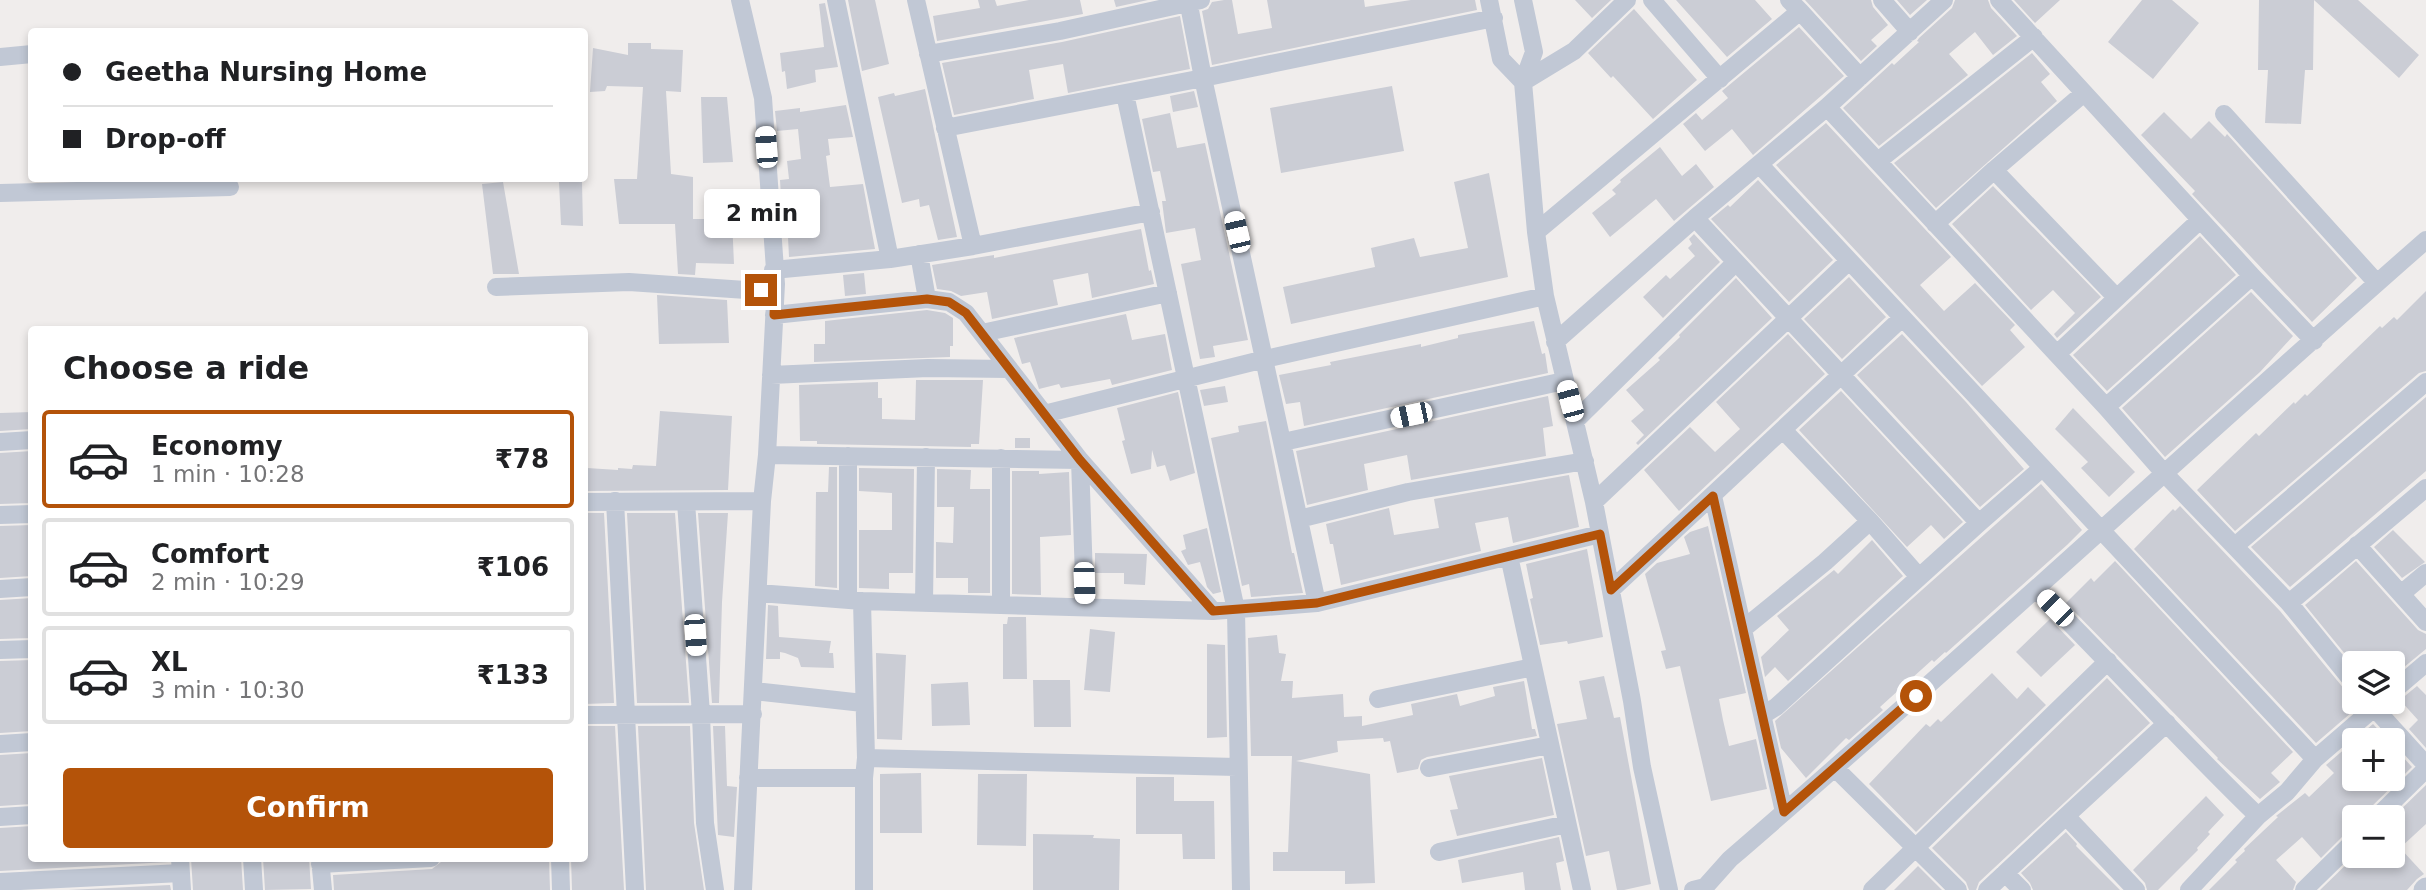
<!DOCTYPE html>
<html lang="en">
<head>
<meta charset="utf-8">
<style>
	:root { --surface:#fff; --page:#f6f6f6; --text:#202124; --muted:#757577; --line:#e0e0e0; --accent:#b45309 }
	body { margin:0; font-family:"DejaVu Sans",sans-serif; background:var(--page); color:var(--text); height:100vh; display:flex; flex-direction:column; font-size:26px; white-space:nowrap }
	* { box-sizing:border-box; margin:0 }
	p { font-size:23px; color:var(--muted) }
	.icon { flex:none; width:38px; height:38px; fill:none; stroke:currentColor; stroke-width:2; stroke-linecap:round; stroke-linejoin:round }
	.map { position:relative; flex:1; overflow:hidden }
	.details { position:absolute; left:28px; top:326px; width:560px; height:536px; display:flex; flex-direction:column; background:var(--surface); border-radius:7px; box-shadow:0 4px 10px #0003 }
	.details>* { flex:none }
	.top-card { position:absolute; left:28px; top:28px; width:560px; height:154px; border-radius:7px; box-shadow:0 4px 10px #0003; display:grid; align-content:center; height:154px; padding:0 35px; background:var(--surface) }
	.fabs { position:absolute; left:2342px; top:651px; display:grid; gap:14px }
	.fabs a { display:grid; place-items:center; width:63px; height:63px; border-radius:7px; background:var(--surface); box-shadow:0 4px 10px #0003; font-size:35px }
	.end { position:absolute; width:32px; height:32px; margin:-16px; border:9px solid #b45309; background:#fff; box-shadow:0 0 0 4px #fff }
	.from { border-radius:50% }
	.bubble { position:absolute; height:49px; border-radius:7px; background:var(--surface); box-shadow:0 4px 10px #0003; font-size:23px; font-weight:700; line-height:49px; text-align:center }
	.car { position:absolute; width:21px; height:42px; margin:-21px -10px; border-radius:9px; box-shadow:0 0 5px 2px #0007; background:linear-gradient(#fff 24%,#345 0 40%,#fff 0 76%,#345 0 86%,#fff 0) }
	.top-card b { display:flex; align-items:center; gap:24px; height:66px; font-size:26px }
	.top-card b+b { border-top:2px solid var(--line) }
	.top-card i { width:18px; height:18px; background:var(--text) }
	ul { padding:0; list-style:none }
	li { display:flex; align-items:center; gap:21px; height:98px; margin:0 14px 10px; padding:0 21px; border:4px solid var(--line); border-radius:7px }
	li div { flex:1 }
	li b { display:block; font-size:26px }
	li em { font-style:normal; font-weight:700 }
	li.on { border-color:var(--accent) }
	li>.icon { width:63px; height:63px; stroke-width:1.5 }
	h2 { padding:0 35px; font-size:32px; line-height:84px }
	.action { display:flex; gap:14px; margin-top:auto; padding:14px 35px }
	.action a { flex:1; height:80px; border-radius:7px; background:var(--accent); color:#fff; font-size:28px; font-weight:700; line-height:80px; text-align:center }
	.map>svg:first-child { display:block }
	.building { fill:#cbcdd5 }
	.lines { fill:none; stroke-linecap:round; stroke-linejoin:round }
	.minor { stroke:#c1c8d5; stroke-width:18 }
	.tertiary { stroke:#c1c8d5; stroke-width:21 }
	.route { stroke:#b45309; stroke-width:9 }
</style>
</head>
<body>
<div class="map">
<svg width="2426" height="890" viewBox="0 0 2426 890">
	<rect width="100%" height="100%" fill="#f0edec"/>
	<path class="building" d="M848 0H875L889 64 862 71Z
		M978 0H995L997 6 1029 0H1080L1083 14 937 41 933 16 980 8Z
		M1114 0H1148L1116 7Z
		M1224 0H1232L1238 34 1272 28 1267 0H1364L1365 7 1411 0H1475L1477 10 1212 65 1202 11 1208 9 1212 2Z
		M1575 0H1611L1592 18Z
		M1676 0H1755L1772 19 1727 57Z
		M1805 0H1871L1873 7 1888 25 1871 40 1877 46 1861 61Z
		M1897 0H1927L1910 15Z
		M1955 0H1988L1991 8 2017 36 1993 55 1975 32 1949 54 1968 75 1879 146 1843 108 1892 63 1894 65 1919 42 1917 41 1919 38 1952 8Z
		M2014 0H2060L2035 23Z
		M2142 0H2172L2199 23 2153 79 2108 42Z
		M2259 0H2358L2419 55 2399 78 2314 0 2313 70H2305L2301 124 2265 123 2268 70H2258Z
		M825 3 838 67 815 70 816 82 787 89 785 71 782 72 780 53 824 47 819 4Z
		M1634 9 1697 80 1653 119 1613 76 1611 78 1588 53Z
		M1180 16 1190 69 1068 93 1063 64 1029 70 1034 99 954 115 942 63 1062 42Z
		M1799 27 1844 76 1753 155 1732 129 1705 151 1683 124 1696 113 1702 120 1728 98 1722 91Z
		M628 43H651V49L683 50 681 92 666 91 671 174 693 177V219H732L734 264 696 263 695 275 678 274 675 224H619L614 179H637L643 87 607 86 605 91 590 92 593 48 628 55Z
		M2032 53 2050 74 2041 82 2057 101 1936 208 1894 163Z
		M1392 86 1404 151 1281 173 1270 108Z
		M925 89 957 237 938 240 929 205 920 207 919 199 902 203 878 97 894 93 895 96Z
		M1194 91 1198 107 1173 112 1170 96Z
		M701 97H727L733 162 703 163Z
		M846 105 853 137 828 139 830 155 826 156 830 187 863 184 875 249 789 257 788 237 798 236 793 196H781L780 180 789 179 787 161 801 159 798 129 777 131 775 111 800 108V112Z
		M2164 112 2191 139 2209 121 2225 137 2227 134 2357 278 2312 322 2192 194 2195 191 2141 135Z
		M1170 113 1177 148 1205 143 1248 340 1213 346 1215 357 1200 359 1181 264 1201 260 1195 228 1166 233 1162 201H1166L1160 171 1153 172 1142 119Z
		M1826 123 1951 257 1920 285 1944 311 1975 283 2015 325 2010 330 2025 347 1982 386 1776 165Z
		M1660 147 1682 176 1696 164 1714 187 1674 221 1656 199 1610 237 1592 213 1616 194 1612 190 1621 182 1620 180Z
		M1489 173 1508 277 1291 324 1283 287 1375 267 1371 248 1414 238 1420 257 1468 248 1454 182Z
		M1758 180 1833 260 1789 302 1711 219 1728 205 1730 207Z
		M503 182 519 274H493L482 184Z
		M559 182H582L583 226 561 225Z
		M1993 186 2101 297 2057 338 2054 334 2075 313 2053 290 2031 310 1952 224Z
		M1141 229 1149 271 1151 270 1154 284 1092 298 1088 273 1053 280 1058 305 992 319 987 292 961 296 951 291 937 289 932 265 994 255V258Z
		M1694 234 1720 262 1663 318 1643 297 1666 275 1670 279 1695 256 1688 248 1692 244 1689 239Z
		M2200 236 2236 275 2107 391 2073 355Z
		M864 273 866 294 845 296 843 275Z
		M1849 277 1886 317 1842 359 1804 319Z
		M1736 278 1772 318 1638 445 1636 443 1644 435 1631 421 1644 410 1626 390 1660 360 1658 358 1680 337 1679 335Z
		M2426 291V371L2419 373 2235 531 2197 490 2256 433 2259 436 2294 402 2295 404 2305 394 2307 396 2380 326 2382 328 2394 317 2397 320Z
		M2251 292 2293 336 2260 372 2165 457 2122 408Z
		M657 295 727 300 729 343 659 344Z
		M927 310 945 313 953 318V346H950V357L814 362V344H825V321Z
		M1126 314 1132 340 1165 334 1172 370 1112 385 1110 379 1061 388 1059 384 1039 389 1030 362 1022 364 1014 338Z
		M1534 321 1542 354 1545 353 1548 373 1304 426 1300 402 1286 404 1279 375 1331 365 1330 362 1421 344V347L1458 338V335Z
		M1788 334 1825 374 1679 511 1644 470 1690 427 1715 452 1740 429 1716 402Z
		M1902 334 1966 402 2024 469 1980 507 1857 375Z
		M916 380H983L979 444H971V447L817 444V441H800L799 385 878 382V398H882V419L915 420Z
		M1225 386 1228 402 1204 406 1200 390Z
		M1841 391 1963 522 1944 539 1931 525 1907 547 1799 430Z
		M1178 392 1195 473 1170 481 1165 465 1157 467 1152 450 1151 469 1131 474 1122 441 1125 440 1117 408Z
		M1548 396 1553 426 1543 428 1546 456 1411 480 1407 455 1364 464 1368 490 1307 505 1296 451Z
		M2426 397V471L2290 587 2251 547Z
		M2073 408 2135 472 2109 497 2081 468 2088 462 2055 429Z
		M660 411 732 416 728 490 584 491 587 468 618 470V468L632 469 633 465 656 466Z
		M32 412V429L0 431V413Z
		M1266 421 1292 553H1294L1303 593 1251 597 1249 584 1242 586 1211 438 1239 432 1238 426Z
		M1015 438H1030V448H1015Z
		M32 451V503L0 504V453Z
		M829 467H837V588L815 586 816 492H828Z
		M859 468 914 469 913 573H889V589L859 588V530H892V493L859 491Z
		M937 469 971 470 970 489H990V593H968V578H936V542L953 543 954 507H937Z
		M1012 471H1039V474L1069 472 1071 535 1040 537 1041 595 1012 594Z
		M1569 475 1579 527 1513 543 1508 517 1475 523 1481 551 1341 585 1333 544H1330L1326 524 1389 508 1394 535 1439 528 1434 499Z
		M2041 484 2082 530 2067 545 1946 653 1945 652 1934 662 1932 660 1880 707 1883 710 1849 740 1846 738 1806 778 1781 748 1775 721Z
		M2180 506 2280 611 2345 690 2354 694V702H2358L2359 706 2316 743 2134 549 2173 509 2175 511Z
		M584 513H604L614 703 584 704V627H588L584 578Z
		M627 513H675L689 703H637Z
		M698 513H728L722 602 719 703H712Z
		M32 525V576L0 578V526Z
		M1708 526 1746 693 1719 699 1723 720 1729 746 1756 739 1767 789 1711 801 1680 666 1666 669 1661 651 1666 650 1645 574 1657 563 1690 554 1684 537 1690 532Z
		M1207 528 1221 592 1213 594 1207 587 1200 562 1188 565 1181 551 1186 549 1183 535Z
		M2393 530 2425 562 2402 578 2374 547Z
		M1872 540 1903 576 1788 681 1775 667 1765 677 1761 657 1789 630 1777 616 1834 570 1838 574Z
		M1587 549 1603 637 1568 644 1567 641 1540 645 1530 599 1533 598 1526 564Z
		M1095 553 1147 554 1145 585 1124 584V573H1095Z
		M2115 561 2293 752 2271 773 2280 782 2260 799 2217 759 2218 758 2066 603 2091 578 2094 582Z
		M2356 561 2418 630 2426 634V649L2392 677V663L2354 665 2305 605Z
		M32 598 31 638 0 639V600Z
		M768 605 778 606 779 637 831 641 829 653H833L834 668 801 667 798 658 785 653 780 652V659H766Z
		M1008 617H1026L1027 679H1003V624H1007Z
		M2050 619 2075 645 2041 677 2016 652Z
		M1090 629 1115 632 1110 692 1084 690Z
		M1277 635 1279 653 1286 654 1281 681H1293L1292 698 1343 694 1344 717 1362 716V726L1413 715 1411 704 1457 694 1460 706 1495 696 1493 687 1524 681 1532 729H1535L1537 736 1427 757 1421 760 1418 769 1397 773 1390 741 1384 742 1383 738 1337 741 1338 752 1296 761 1370 774 1375 883 1345 884V871H1273V852H1288L1292 756H1251L1248 638Z
		M1207 644 1225 645 1227 737 1207 738Z
		M876 653 906 655 902 740 877 739Z
		M32 660V731L0 733V661Z
		M1992 673 2017 699 2028 687 2046 705 1916 832 1869 784 1926 724 1930 727 1938 719 1941 722Z
		M1604 676 1614 718 1620 717 1651 884 1624 890H1617L1609 851 1586 856 1557 724 1587 719 1579 681Z
		M2107 678 2150 723 1979 882 1976 890H1969L1966 882 1932 848Z
		M1033 680H1070L1071 727H1034Z
		M968 682 970 725 932 726 931 684Z
		M2417 686 2426 695V748L2409 729 2418 720 2400 700Z
		M2373 724 2388 740H2354Z
		M584 726H615L624 890H572L571 858H584Z
		M638 726H690L694 823 704 890H646Z
		M713 726H725L727 786 737 787 734 837 718 835Z
		M2354 741V779H2392V745L2412 767 2369 809 2366 817H2354V830L2346 833 2321 858 2302 837 2276 860 2296 882 2293 890H2209L2237 862 2235 860 2245 851 2244 849 2278 817 2276 816 2305 793 2309 797 2334 773 2326 765Z
		M32 753V804L0 806V755Z
		M1542 758 1554 815 1457 836 1450 810 1458 809 1449 776Z
		M921 773 922 833H880V774Z
		M978 774H1027L1026 846 977 845Z
		M1136 777H1174V801H1214L1215 859H1183L1182 834H1136Z
		M2426 785V824L2400 848 2424 874 2417 879 2407 890H2320L2355 856H2392V818Z
		M2206 796 2224 815 2208 832 2210 834 2197 848 2198 850 2158 890H2147L2145 883 2133 870Z
		M32 826V858H169V862L0 871V828Z
		M2066 832 2077 844 2076 846 2120 890H2033L2030 883 2021 873Z
		M1033 834 1094 835 1093 838 1120 839 1119 890H1033Z
		M1559 837 1564 861 1556 863 1561 890H1525L1523 872 1462 883 1458 860Z
		M191 858H241L243 890H193Z
		M263 858H309L311 889 265 890Z
		M487 858H549L550 890H334L333 875 432 869 441 862Z
		M1918 866 1942 890H1894Z
		M170 885 171 890H68Z"/>
	<g class="lines">
		<path class="minor" d="M740 0 763 98 776 284 767 455 762 501 743 890
			M836 0 890 259
			M916 0 973 246
			M1188 0 1203 78 1317 603
			M1489 0 1501 59 1523 82
			M1523 0 1534 52 1523 82 1536 232 1545 296 1594 502 1632 701 1642 767 1669 890
			M1652 0 1720 79
			M1882 0 1910 32
			M1944 0 1827 107 2106 407 2164 473 2289 603 2354 683
			M1999 0 2252 276 2314 341
			M1800 11 1860 77
			M928 54 1060 31 1201 0
			M0 57 32 54
			M1523 82 1574 51 1627 0
			M1125 94 1236 610 1241 890
			M1827 107 1695 218 1979 523
			M2224 114 2377 283
			M945 128 1203 78 1494 18
			M1878 161 2034 37
			M1759 164 2315 759
			M1994 170 2084 93
			M0 193 230 187
			M1935 224 1994 170 2116 297
			M1536 232 1800 11 1789 0
			M919 254 927 299
			M773 270 890 259 973 246 1151 212
			M496 287 629 282 775 292
			M774 315 927 299 949 302 966 313 1080 460 1213 611
			M982 333 1168 293
			M1555 342 1695 218
			M2057 354 2200 220
			M771 375 928 368 1009 369
			M2106 407 2252 276
			M1044 414 1265 359 1545 296
			M1575 421 1736 262
			M1783 430 1870 521 1919 577
			M0 442 32 440
			M1283 442 1564 381
			M767 455 1080 460 1085 607
			M1713 496 1784 812
			M615 501 635 890
			M584 502 762 501
			M686 502 701 714 705 823 715 890
			M1594 502 1849 261
			M0 515 32 514
			M1299 519 1408 492 1585 461
			M2357 545 2426 622
			M2235 546 2426 382
			M1509 556 1582 890
			M0 589 32 587
			M1611 590 1902 318
			M2037 590C2112 664 2182 743 2258 816
			M758 593 862 601 866 758 864 778V890
			M2401 594 2426 573
			M848 600V456
			M862 601 1213 611 1317 603 1600 534
			M924 603 926 457
			M2289 603 2426 488
			M1001 605V458
			M1743 629 1825 562 1870 521
			M0 650 32 649
			M754 691 863 703
			M2392 692 2426 663
			M1378 699 1533 667
			M2369 702 2426 765
			M584 715 753 714
			M1763 715 1776 707 1979 523 2042 468
			M0 744 32 742
			M866 758 1237 767
			M1429 768 1550 745
			M1835 768 1958 890
			M748 778H864
			M0 817 32 815
			M2377 817 2426 769
			M1439 852 1567 824
			M180 858 182 890
			M252 858 254 890
			M320 858 323 890
			M560 858 561 890
			M320 864 431 858
			M2005 873 2022 890
			M0 882 181 873
			M1693 890 1705 887 1730 859C1965 657 2192 445 2426 240
			M1872 890 2108 661
			M1987 890 2066 816
			M2136 890 2066 816 2167 723
			M2189 890 2258 816 2287 792 2315 759 2381 702
			M2304 890 2354 841"/>
		<path class="tertiary" d="M2424 890 2426 888"/>
	</g>
	<g class="lines">
		<path class="route" d="M761 290 775 292 774 315 927 299 949 302 966 313 1080 460 1213 611 1317 603 1600 534 1611 590 1713 496 1784 812 1916 696"/>
	</g>
</svg>
<div class="fabs">
<a><svg class="icon" aria-label="layers" viewBox="0 0 24 24"><path d="M12 4l9 5-9 5-9-5zM3 14l9 5 9-5"/></svg></a>
<a>+</a>
<a>−</a>
</div>
<i class="end from" style="left:1916px;top:696px"></i>
<i class="end" style="left:761px;top:290px"></i>
<div class="bubble" style="left:704px;top:189px;width:116px">2 min</div>
<i class="car" style="left:766px;top:147px;rotate:356deg"></i>
<i class="car" style="left:1237px;top:232px;rotate:347deg"></i>
<i class="car" style="left:1570px;top:401px;rotate:345deg"></i>
<i class="car" style="left:1411px;top:415px;rotate:258deg"></i>
<i class="car" style="left:1084px;top:583px;rotate:178deg"></i>
<i class="car" style="left:2055px;top:608px;rotate:315deg"></i>
<i class="car" style="left:695px;top:635px;rotate:176deg"></i>
<div class="top-card">
<b><i class="from"></i>Geetha Nursing Home</b>
<b><i></i>Drop-off</b>
</div>
<section class="details">
<h2>Choose a ride</h2>
<ul>
<li class="on"><svg class="icon" aria-label="car" viewBox="0 0 24 24"><path d="M5 17H2v-5l4-1 3-4h7l3 4 3 1v5h-3M9 17h6M6 11h13"/><circle cx="7" cy="17" r="2"/><circle cx="17" cy="17" r="2"/></svg><div><b>Economy</b><p>1 min · 10:28</p></div><em>₹78</em></li>
<li><svg class="icon" aria-label="car" viewBox="0 0 24 24"><path d="M5 17H2v-5l4-1 3-4h7l3 4 3 1v5h-3M9 17h6M6 11h13"/><circle cx="7" cy="17" r="2"/><circle cx="17" cy="17" r="2"/></svg><div><b>Comfort</b><p>2 min · 10:29</p></div><em>₹106</em></li>
<li><svg class="icon" aria-label="car" viewBox="0 0 24 24"><path d="M5 17H2v-5l4-1 3-4h7l3 4 3 1v5h-3M9 17h6M6 11h13"/><circle cx="7" cy="17" r="2"/><circle cx="17" cy="17" r="2"/></svg><div><b>XL</b><p>3 min · 10:30</p></div><em>₹133</em></li>
</ul>
<div class="action"><a>Confirm</a></div>
</section>
</div>
</body>
</html>
